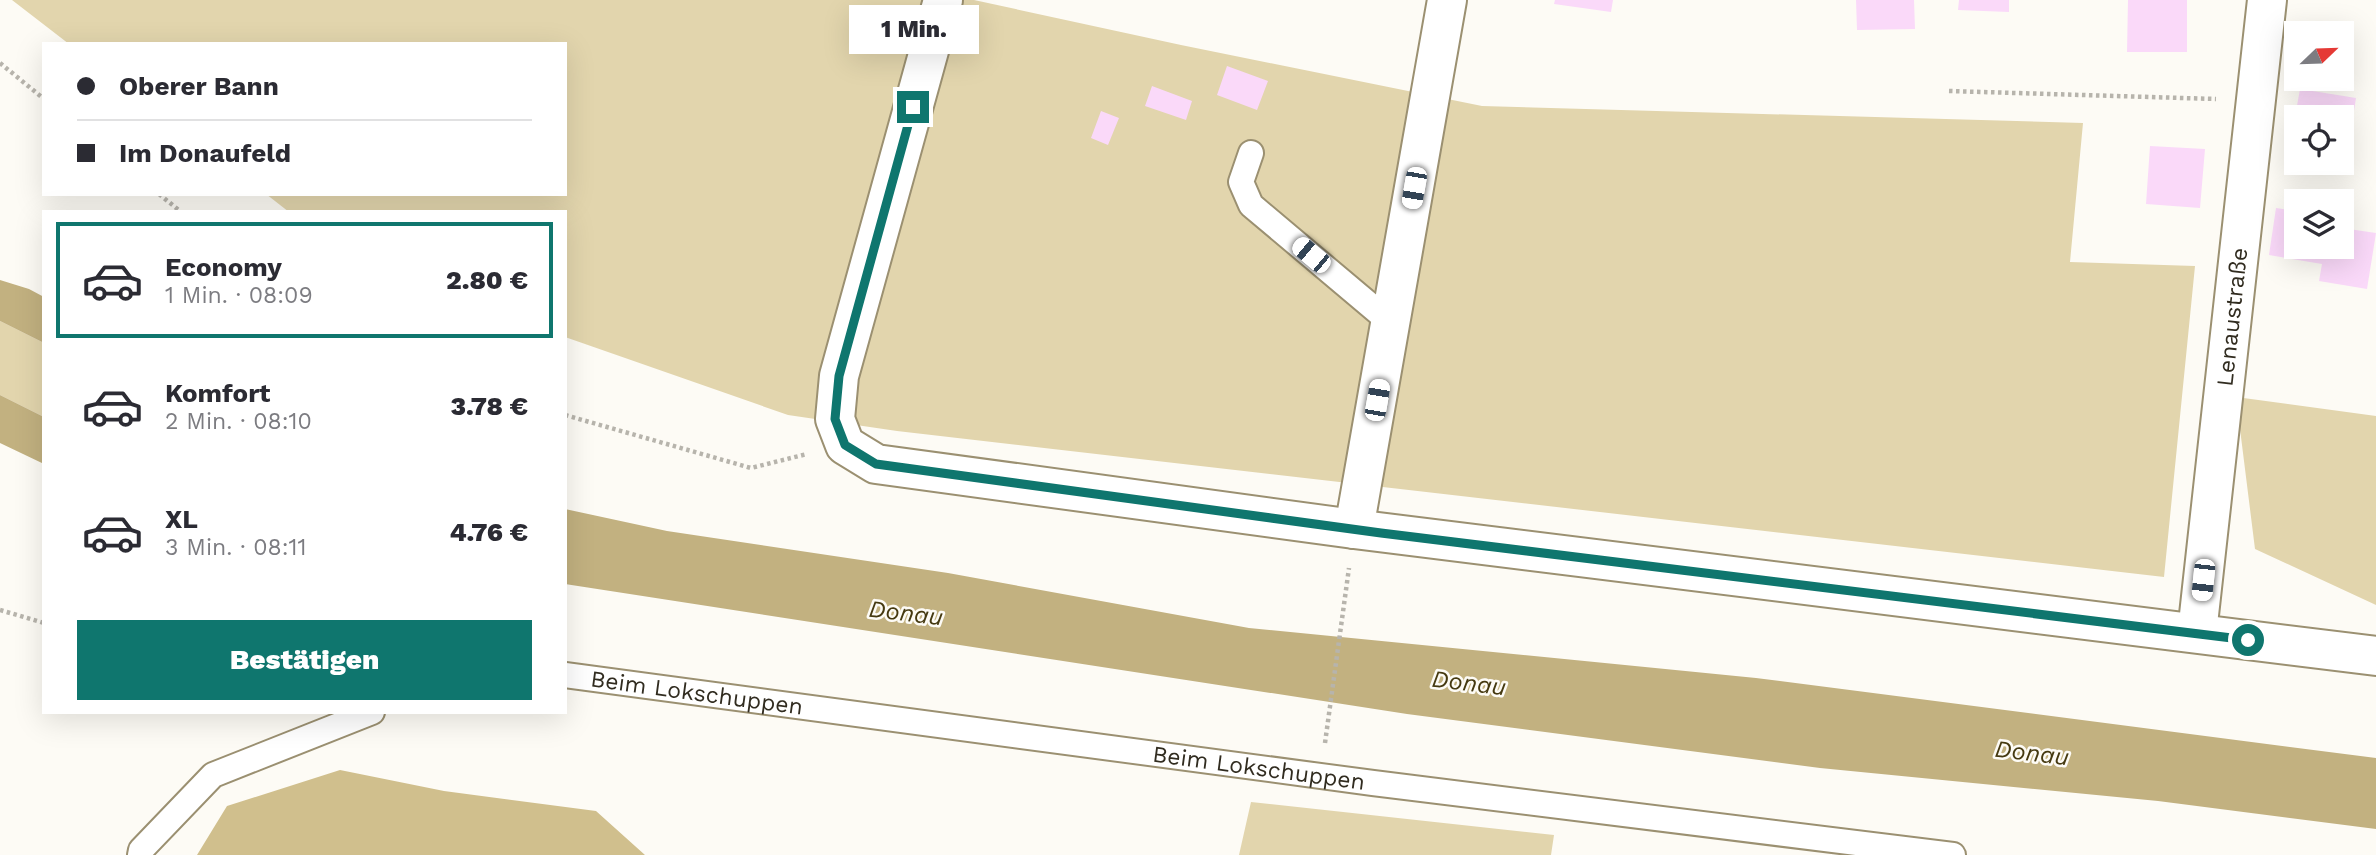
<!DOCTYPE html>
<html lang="de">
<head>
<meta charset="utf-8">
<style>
	:root { --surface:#fff; --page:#f7f7f7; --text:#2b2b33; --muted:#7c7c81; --line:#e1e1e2; --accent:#0f766e }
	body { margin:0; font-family:"Work Sans",sans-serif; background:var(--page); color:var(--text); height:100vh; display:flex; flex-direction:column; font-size:26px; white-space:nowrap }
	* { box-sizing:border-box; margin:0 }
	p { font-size:23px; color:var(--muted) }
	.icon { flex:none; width:38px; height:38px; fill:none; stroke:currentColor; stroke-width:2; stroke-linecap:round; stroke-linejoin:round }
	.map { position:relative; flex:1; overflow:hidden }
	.details { position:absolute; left:42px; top:210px; width:525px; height:504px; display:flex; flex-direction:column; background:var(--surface); border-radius:0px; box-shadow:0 7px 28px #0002 }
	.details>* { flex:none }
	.banner { position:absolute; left:42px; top:42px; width:525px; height:154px; border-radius:0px; box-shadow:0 7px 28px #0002; display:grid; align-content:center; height:154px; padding:0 35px; background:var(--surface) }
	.needle { width:46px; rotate:67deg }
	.controls { position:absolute; left:2284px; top:21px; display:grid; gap:14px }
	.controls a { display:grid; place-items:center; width:70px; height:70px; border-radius:0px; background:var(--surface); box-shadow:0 7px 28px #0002; font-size:35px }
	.end { position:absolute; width:32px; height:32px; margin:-16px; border:9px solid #0f766e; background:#fff; box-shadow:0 0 0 4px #fff }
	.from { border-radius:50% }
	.bubble { position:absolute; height:49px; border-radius:0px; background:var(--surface); box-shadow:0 7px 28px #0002; font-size:23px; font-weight:800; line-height:49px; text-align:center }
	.car { position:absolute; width:21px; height:42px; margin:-21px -10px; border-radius:9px; box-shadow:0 0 5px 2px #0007; background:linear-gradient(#fff 24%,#345 0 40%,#fff 0 76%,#345 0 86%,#fff 0) }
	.banner b { display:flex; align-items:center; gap:24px; height:66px; font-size:26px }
	.banner b+b { border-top:2px solid var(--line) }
	.banner i { width:18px; height:18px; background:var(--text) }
	ul { padding:12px 0 0; list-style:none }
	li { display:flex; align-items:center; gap:21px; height:116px; margin:0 14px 10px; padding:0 21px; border:4px solid transparent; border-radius:0px }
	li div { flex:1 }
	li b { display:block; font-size:26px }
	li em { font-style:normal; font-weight:800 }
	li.on { border-color:var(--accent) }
	li>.icon { width:63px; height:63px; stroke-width:1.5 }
	.button { display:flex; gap:14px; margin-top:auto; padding:14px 35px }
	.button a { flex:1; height:80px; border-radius:0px; background:var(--accent); color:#fff; font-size:28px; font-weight:800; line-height:80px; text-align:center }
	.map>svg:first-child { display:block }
	.green { fill:#e2d5ad }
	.forest { fill:#d0bf8d }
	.water { fill:#c2b180 }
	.building { fill:#fad9f9 }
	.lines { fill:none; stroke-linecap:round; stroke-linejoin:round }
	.service-casing { stroke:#9b9071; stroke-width:28 }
	.minor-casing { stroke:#9b9071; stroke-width:42 }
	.path { stroke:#b7b4ac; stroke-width:4.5; stroke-dasharray:3.5 3.5; stroke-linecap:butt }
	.service { stroke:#fff; stroke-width:24 }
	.minor { stroke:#fff; stroke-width:38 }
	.route { stroke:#0f766e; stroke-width:9 }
	.labels { text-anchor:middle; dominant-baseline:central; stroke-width:5; stroke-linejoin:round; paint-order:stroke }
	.street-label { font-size:23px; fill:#312c20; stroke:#fdfbf5 }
	.water-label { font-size:24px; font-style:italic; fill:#453910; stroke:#fdfbf5 }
</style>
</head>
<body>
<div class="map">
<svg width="2376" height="855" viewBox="0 0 2376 855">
	<rect width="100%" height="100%" fill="#fdfbf5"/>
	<path class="green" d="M12 0H974L1181 45 1482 106 2083 123 2070 262 2195 266 2164 577 897 431 788 415 565 337V212H289L266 194H565V44H69Z
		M0 321 44 343V417L0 395Z
		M2236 397 2376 416V605L2255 549Z
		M1251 802 1554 835 1551 855H1239Z"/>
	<path class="forest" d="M340 770 444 791 596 811 645 855H197L227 806Z"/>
	<path class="water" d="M0 280 29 289 44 297V343L0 321Z
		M0 395 44 417V464L0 443Z
		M565 509 667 531 948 573 1249 628 1756 678 2376 758V829L2158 801 1820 768 1407 714 565 584Z"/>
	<path class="building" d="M1555 0H1613L1611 12 1554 4Z
		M1856 0H1914L1915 29 1857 30Z
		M1959 0H2009V12L1958 10Z
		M2128 0H2187V52H2127Z
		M1227 66 1268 81 1257 110 1217 95Z
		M1152 86 1192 101 1186 120 1145 106Z
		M2300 89 2356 98 2346 162 2342 161V117H2295Z
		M1101 111 1119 118 1108 145 1091 138Z
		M2295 122H2296V154L2290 153Z
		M2150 146 2205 149 2200 208 2146 204Z
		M2276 208 2296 211V247H2342V228L2376 233 2367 289 2319 281 2322 264 2269 255Z"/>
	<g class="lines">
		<defs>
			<g id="service">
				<path d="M1251 153 1241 182 1251 205 1390 322"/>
				<path id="s1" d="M565 675 1373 783 1953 855"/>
				<path d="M140 855 141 850 213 775 372 712"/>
			</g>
			<g id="minor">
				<path d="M943 0 839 376 835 419 845 445 876 464 1354 529 2376 656"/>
				<path d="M1354 529 1447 0"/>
				<path id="s2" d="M2197 633 2267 0"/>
			</g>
		</defs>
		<use href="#service" class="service-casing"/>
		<use href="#minor" class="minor-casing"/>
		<path class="path" d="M0 63 44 99
			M1949 91 2216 99
			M159 194 181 212
			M565 415 751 468 807 454
			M0 610 44 623
			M1325 743 1349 568"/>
		<use href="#service" class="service"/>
		<use href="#minor" class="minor"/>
	</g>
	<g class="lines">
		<path class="route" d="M913 107 839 376 835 419 845 445 876 464 1381 533 2248 640"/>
	</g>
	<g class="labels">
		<g class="street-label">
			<text stroke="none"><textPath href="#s2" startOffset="318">Lenaustraße</textPath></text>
			<text stroke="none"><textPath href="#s1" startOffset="133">Beim Lokschuppen</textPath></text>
			<text stroke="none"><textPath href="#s1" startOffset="700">Beim Lokschuppen</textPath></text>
		</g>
		<g class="water-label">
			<text transform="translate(906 613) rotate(7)">Donau</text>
			<text transform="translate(1469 683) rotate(7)">Donau</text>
			<text transform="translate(2032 753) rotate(7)">Donau</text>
		</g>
	</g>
</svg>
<div class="controls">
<a><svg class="needle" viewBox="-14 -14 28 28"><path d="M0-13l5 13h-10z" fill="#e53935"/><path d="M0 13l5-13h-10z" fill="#7c7c81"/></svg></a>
<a><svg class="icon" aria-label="locate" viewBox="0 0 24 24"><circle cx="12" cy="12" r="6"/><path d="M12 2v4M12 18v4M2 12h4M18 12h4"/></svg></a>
<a><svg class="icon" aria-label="layers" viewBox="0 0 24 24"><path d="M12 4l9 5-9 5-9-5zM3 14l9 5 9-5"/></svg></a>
</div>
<i class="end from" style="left:2248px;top:640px"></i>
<i class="end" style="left:913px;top:107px"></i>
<div class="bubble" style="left:849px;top:5px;width:130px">1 Min.</div>
<i class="car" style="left:1414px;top:188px;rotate:190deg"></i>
<i class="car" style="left:1311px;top:255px;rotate:310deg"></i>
<i class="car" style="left:1377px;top:400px;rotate:10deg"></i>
<i class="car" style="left:2203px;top:580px;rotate:186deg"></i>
<div class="banner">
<b><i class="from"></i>Oberer Bann</b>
<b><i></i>Im Donaufeld</b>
</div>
<section class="details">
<ul>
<li class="on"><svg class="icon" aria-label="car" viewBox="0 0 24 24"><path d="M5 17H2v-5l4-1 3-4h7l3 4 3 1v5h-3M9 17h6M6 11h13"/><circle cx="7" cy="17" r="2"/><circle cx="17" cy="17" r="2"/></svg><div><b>Economy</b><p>1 Min. · 08:09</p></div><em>2.80 €</em></li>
<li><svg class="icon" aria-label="car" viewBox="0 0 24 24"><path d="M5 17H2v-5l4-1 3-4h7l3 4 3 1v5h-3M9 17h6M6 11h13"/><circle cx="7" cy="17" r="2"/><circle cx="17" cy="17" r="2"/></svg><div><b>Komfort</b><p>2 Min. · 08:10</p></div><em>3.78 €</em></li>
<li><svg class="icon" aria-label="car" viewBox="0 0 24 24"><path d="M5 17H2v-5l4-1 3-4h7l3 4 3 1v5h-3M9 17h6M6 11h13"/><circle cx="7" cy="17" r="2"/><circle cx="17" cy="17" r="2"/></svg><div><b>XL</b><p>3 Min. · 08:11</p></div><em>4.76 €</em></li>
</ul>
<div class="button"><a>Bestätigen</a></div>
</section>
</div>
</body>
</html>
